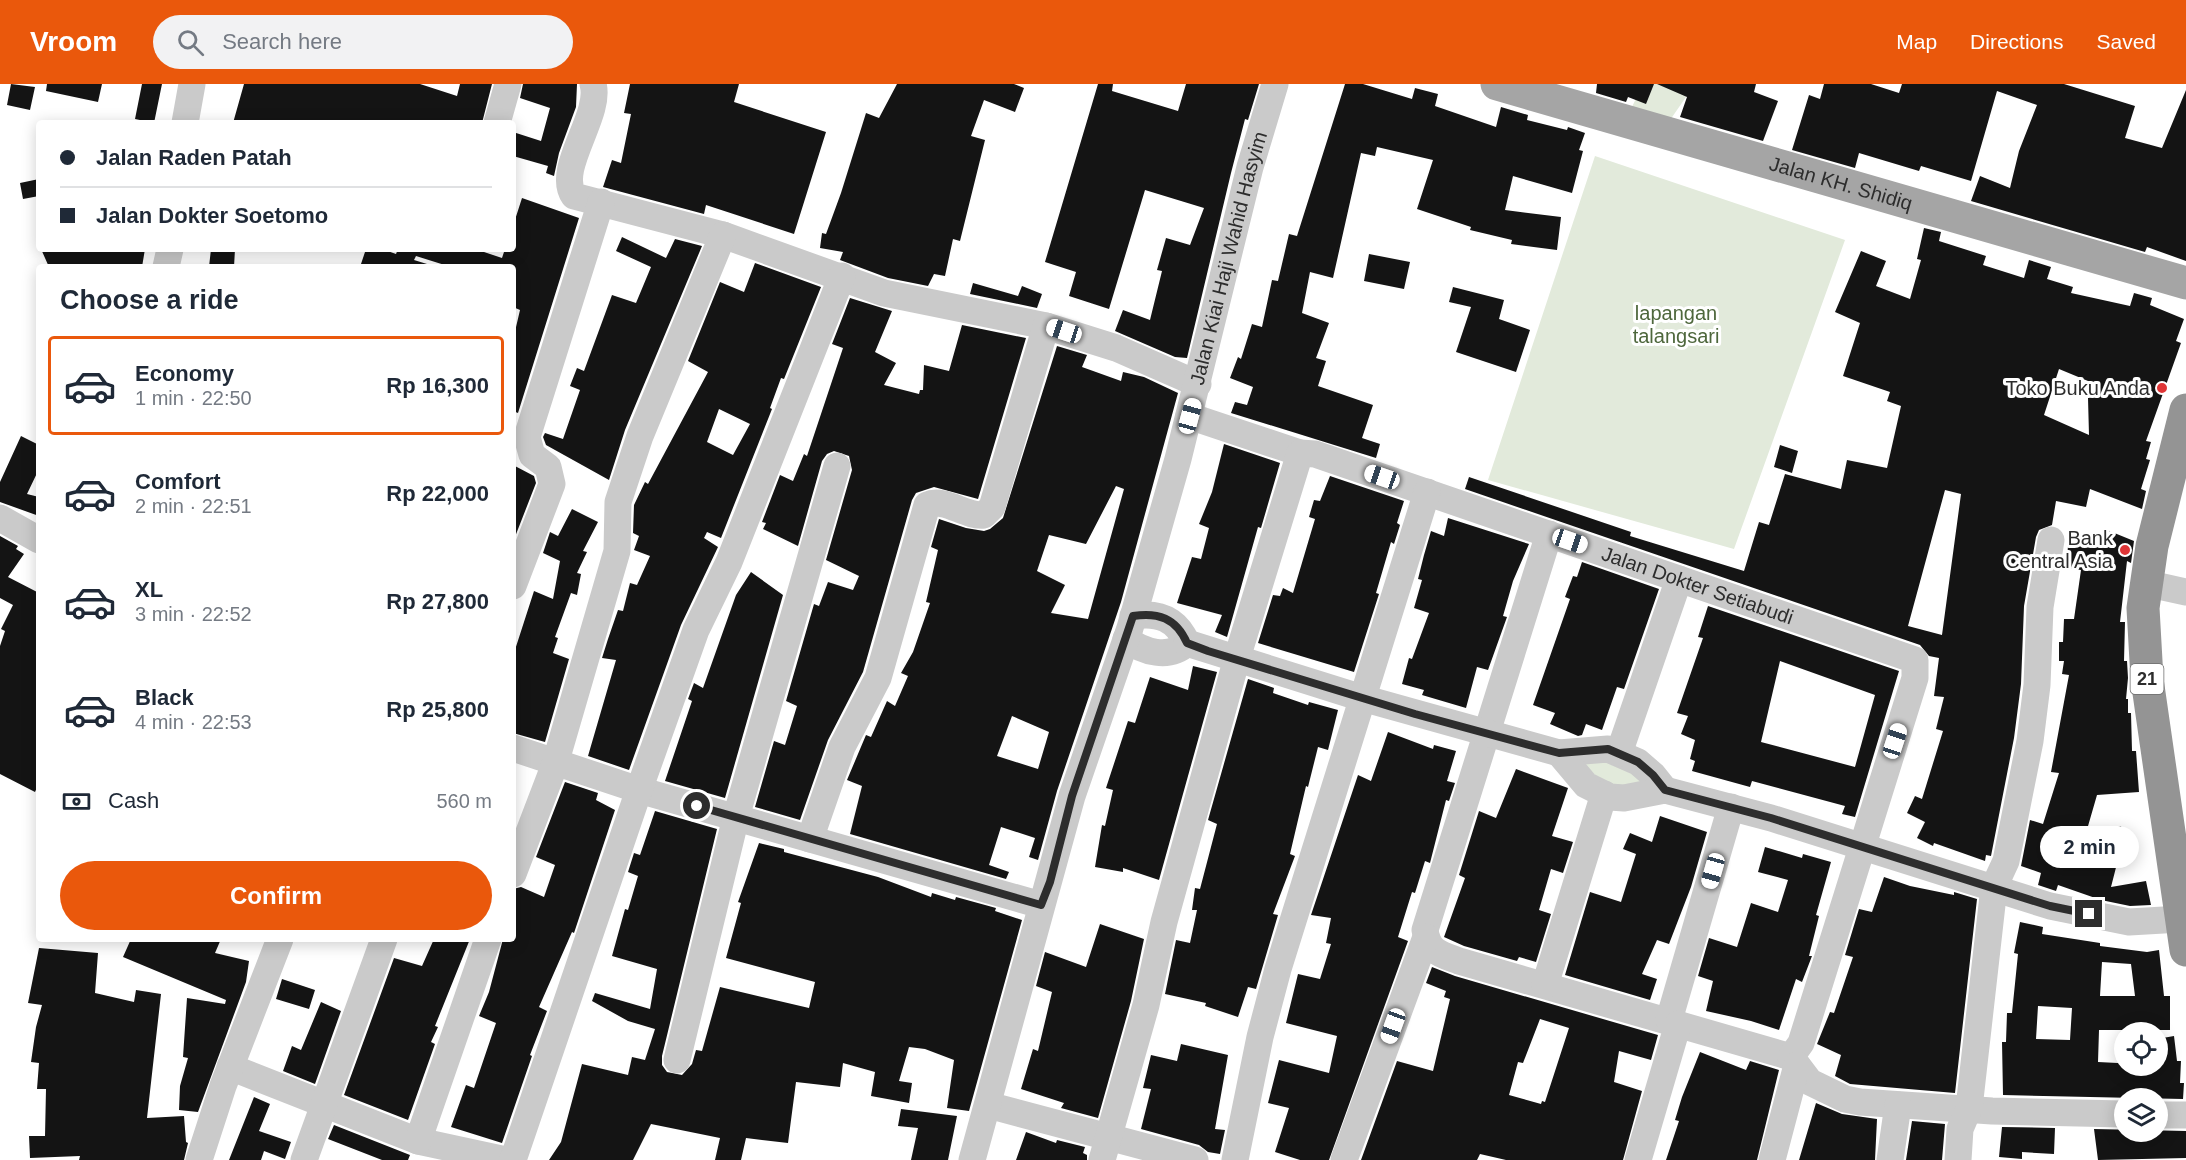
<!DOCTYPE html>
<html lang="en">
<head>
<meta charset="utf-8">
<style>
	:root { --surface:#fff; --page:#f2f2f3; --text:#1f2937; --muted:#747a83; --line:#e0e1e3; --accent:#ea580c }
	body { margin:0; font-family:Arial,sans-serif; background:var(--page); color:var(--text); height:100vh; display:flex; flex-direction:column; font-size:22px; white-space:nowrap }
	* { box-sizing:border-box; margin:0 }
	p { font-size:20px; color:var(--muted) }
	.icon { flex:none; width:33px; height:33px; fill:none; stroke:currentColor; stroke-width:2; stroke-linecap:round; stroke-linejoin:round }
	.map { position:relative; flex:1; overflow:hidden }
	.panel { position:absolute; left:36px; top:180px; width:480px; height:678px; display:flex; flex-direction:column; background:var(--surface); border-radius:6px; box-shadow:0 3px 15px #0003 }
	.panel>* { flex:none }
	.top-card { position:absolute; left:36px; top:36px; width:480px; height:132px; border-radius:6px; box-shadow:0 3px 15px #0003; display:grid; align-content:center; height:132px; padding:0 24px; background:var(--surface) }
	.fabs { position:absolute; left:2114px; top:938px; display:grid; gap:12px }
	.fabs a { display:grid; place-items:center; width:54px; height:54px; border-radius:50%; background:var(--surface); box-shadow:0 3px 15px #0003; font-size:30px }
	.end { position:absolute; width:27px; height:27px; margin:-14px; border:8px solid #2d2d2d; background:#fff; box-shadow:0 0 0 3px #fff }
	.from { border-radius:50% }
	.bubble { position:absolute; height:42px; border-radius:21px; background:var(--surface); box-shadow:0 3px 15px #0003; font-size:20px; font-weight:700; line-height:42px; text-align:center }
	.car { position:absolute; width:18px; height:36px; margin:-18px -9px; border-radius:8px; box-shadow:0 0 4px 2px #0007; background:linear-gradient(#fff 24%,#345 0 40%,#fff 0 76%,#345 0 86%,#fff 0) }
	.top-card b { display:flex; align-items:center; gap:21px; height:57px; font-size:22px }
	.top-card b+b { border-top:2px solid var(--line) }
	.top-card i { width:15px; height:15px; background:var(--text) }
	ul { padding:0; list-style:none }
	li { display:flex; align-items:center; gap:18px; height:99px; margin:0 12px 9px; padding:0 12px; border:3px solid transparent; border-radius:6px }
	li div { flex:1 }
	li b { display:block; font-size:22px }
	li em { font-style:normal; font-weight:700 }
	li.selected { border-color:var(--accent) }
	li>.icon { width:54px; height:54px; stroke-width:1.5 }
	h2 { padding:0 24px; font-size:27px; line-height:72px }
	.pay { display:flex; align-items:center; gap:15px; height:66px; padding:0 24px; font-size:22px }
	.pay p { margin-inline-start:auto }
	.primary-button { display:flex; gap:12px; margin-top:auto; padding:12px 24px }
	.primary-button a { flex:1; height:69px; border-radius:36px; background:var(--accent); color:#fff; font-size:24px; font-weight:700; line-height:69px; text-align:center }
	header { display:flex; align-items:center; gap:36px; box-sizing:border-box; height:84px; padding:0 30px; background:var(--accent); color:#fff }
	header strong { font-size:28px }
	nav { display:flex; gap:33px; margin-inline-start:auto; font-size:21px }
	.search { width:420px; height:54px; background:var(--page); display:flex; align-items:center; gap:15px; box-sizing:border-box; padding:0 21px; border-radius:33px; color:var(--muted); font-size:22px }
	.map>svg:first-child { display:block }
	.green { fill:#e2eadb }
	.building { fill:#141414; fill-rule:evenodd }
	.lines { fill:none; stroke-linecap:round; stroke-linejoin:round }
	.minor { stroke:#cacaca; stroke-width:27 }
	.major { stroke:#a5a5a5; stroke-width:33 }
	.highway { stroke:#949494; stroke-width:33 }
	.route { stroke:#2d2d2d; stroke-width:8 }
	.poi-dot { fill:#df3536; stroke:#fff; stroke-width:2 }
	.labels { text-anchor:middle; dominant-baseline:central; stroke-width:6; stroke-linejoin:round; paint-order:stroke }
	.shield { fill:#fff; stroke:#6c6c6c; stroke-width:1.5 }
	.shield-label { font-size:18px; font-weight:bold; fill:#2d2d2d }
	.street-label { font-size:20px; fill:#2d2d2d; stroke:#fff }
	.park-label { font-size:20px; fill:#4e673c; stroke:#fff }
	.poi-label { font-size:20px; fill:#2d2d2d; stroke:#fff; text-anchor:end }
</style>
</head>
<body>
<header>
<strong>Vroom</strong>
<div class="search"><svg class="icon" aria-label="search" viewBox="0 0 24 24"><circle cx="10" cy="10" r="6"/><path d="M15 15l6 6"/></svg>Search here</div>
<nav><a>Map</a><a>Directions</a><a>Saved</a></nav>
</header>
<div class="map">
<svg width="2186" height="1076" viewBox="0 0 2186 1076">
	<rect width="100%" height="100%" fill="#fff"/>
	<path class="green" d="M1643 0H1690L1686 13 1668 39 1630 27Z
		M1595 72 1845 156 1734 465 1488 396Z
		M1578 676 1617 677 1652 701 1610 704Z"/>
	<path class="building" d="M11 0 35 3 30 26 7 21Z
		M47 0H102L98 18 46 7Z
		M142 0H162L154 39 135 35Z
		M244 0H420L457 12 460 0H492L482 39H233Z
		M523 0H577L576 23 559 69 554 92 546 89 548 82 513 72V48L541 57 550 24 520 14Z
		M630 0H739L734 18 826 48 794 150 706 121 704 130 603 103 612 76 621 79 631 30 624 29Z
		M897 0H1014L1024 4 1015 28 984 16 971 52 985 56 960 157 953 155 945 192 934 190 928 202 888 194 840 176 843 168 820 164 822 149 826 150 841 109 866 29 879 34Z
		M1098 0H1113L1112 7 1178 27 1186 0H1259L1248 36 1245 35 1231 89 1187 274 1175 273 1115 247 1123 226 1150 236 1162 187 1157 186 1166 154 1190 161 1204 124 1145 106 1109 225 1069 212 1076 188 1045 178Z
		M1345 0H1363L1412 15 1415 4 1438 10 1435 22 1496 43 1501 23 1528 31 1527 36 1567 46 1568 43 1585 49 1579 66 1583 67 1572 109 1513 92 1505 126 1561 133 1557 166 1511 160 1512 156 1470 146 1471 143 1417 125 1433 76 1377 63 1375 72 1361 69 1333 194 1310 188 1302 229 1329 239 1316 274 1326 277 1318 302 1373 321 1362 354 1380 360 1376 374 1231 329 1235 318 1247 321 1253 303 1230 294 1238 273 1241 275 1252 240 1262 243 1272 196 1278 197 1289 150 1297 152Z
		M1597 0H1654L1646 20 1628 13 1626 18 1596 9Z
		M1657 0H1756L1754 8 1778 17 1763 57 1680 33 1687 13Z
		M1824 0H1871L1899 9 1902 0H2064L2135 22 2125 54 2162 64 2186 6V177L2147 163 2145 168 1971 117 1980 92 2010 104 2019 67 2037 21 1997 7 1971 97 1921 82 1919 87 1859 69 1855 84 1792 66 1809 11 1820 15Z
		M39 95V112L23 115 20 99Z
		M522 114 579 134 518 329 513 327V256L520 226 513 223V183H451L416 172 414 176 427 180 426 183H360L366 165H382L396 170 398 165H475L502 174 505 165H513V142Z
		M1924 144 1941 148 1939 157 1986 172 1983 181 2024 194 2029 176 2051 183 2047 195 2073 203 2071 209 2130 222 2134 209 2152 214 2150 221 2184 235 2176 257 2181 259 2146 357 2151 358 2146 375 2150 376 2141 405 2146 407 2142 425 2090 405 2086 423 2056 417 2052 441 2039 446 2036 453 2024 522 2021 600 2014 654 1991 772 1986 771 1985 777 1934 759 1933 762 1917 754 1925 738 1907 729 1915 712 1922 715 1943 647 1936 645 1944 613 1934 612 1939 574 1929 572 1920 561 1465 405 1469 393 1631 448 1630 452 1744 487 1759 438 1769 441 1785 390 1841 405 1847 376 1887 384 1901 322 1887 317 1890 308 1843 292 1860 239 1835 228 1861 167 1886 177 1876 202 1910 215 1921 176 1917 175ZM2059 285 2088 297 2083 312 2088 314 2089 351 2044 331ZM1945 406 1961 410 1942 551 1908 542Z
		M622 153 666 174 675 155 702 162 625 346 609 396 546 361 543 353 545 349 563 355 580 306 570 302 577 284 584 287 612 211 636 219 651 183 616 167Z
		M41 165H145L142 183H49Z
		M211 165H235L234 183H209Z
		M1369 170 1410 178 1404 205 1364 197Z
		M755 179 821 203 784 295 781 294 770 324 772 325 721 454 707 448 704 454 718 463 681 541 629 686 588 672 616 576 602 574 608 555 618 526 623 527 630 499 637 501 650 472 634 466 639 452 633 449 634 421 645 398 648 400 708 288 688 277 720 198 744 208ZM719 325 750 340 733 371 707 358Z
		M973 199 1018 212 1022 202 1042 210 1037 224 970 210Z
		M1453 203 1504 216 1499 235 1530 246 1516 288 1456 268 1471 223 1449 218Z
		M850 214 892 227 875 268 896 279 884 301 919 310 920 306H923L924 281 949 287 962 241 1026 254 978 415 934 403 916 409 912 416 863 588 828 656 800 736 755 723 774 657 785 661 797 622 786 617 814 520 819 522 828 498 853 506 859 492 826 476 852 386 849 372 834 367 827 370 822 377 798 462 763 445 766 439 762 438 780 391 793 397 804 370 807 372 843 264 832 260Z
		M1057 262 1087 271 1082 283 1121 297 1123 288 1144 293 1178 309 1121 518 1057 707 1038 776 1029 773 1035 754 1001 743 989 781 1009 788 1006 795 850 750 862 702 847 696 866 651 871 653 887 617 895 622 908 592 901 589 913 568 930 519 926 518 938 466 931 463 939 435 966 444 984 447 990 445 1003 434ZM1116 402 1124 405 1088 535 1051 529 1065 501 1037 487 1049 451 1086 460ZM1012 632 1049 648 1038 685 997 672Z
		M21 352 39 361V385L27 410 39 413V432L0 418V398Z
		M1224 360 1280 379 1261 444 1258 443 1227 553 1215 548 1222 531 1177 519 1192 473 1201 475 1209 444 1199 440 1212 408Z
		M1780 361 1798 367 1792 389 1774 383Z
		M513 381 534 392 536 399 513 458Z
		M1330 392 1404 417 1397 439 1400 441 1394 460 1391 458 1376 509 1379 510 1354 588 1258 559 1273 511 1280 512 1283 504 1293 509 1315 435 1309 433 1314 416 1320 417Z
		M572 425 598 438 583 467 587 468 577 489 581 490 577 511 571 509 555 553 558 554 553 569 569 575 545 658 513 649V572L534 507 553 515 560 477 543 469 550 448 558 452Z
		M1448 434 1529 460 1513 497 1503 532 1507 533 1488 586 1477 583 1466 624 1422 611 1424 606 1402 600 1409 574 1412 575 1429 529 1414 524 1422 496 1418 495 1424 471 1431 447 1444 452Z
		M2107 446 2134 457 2131 479 2127 477 2120 538H2125L2124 577H2127L2128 594 2126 615H2128V629H2131L2132 667H2136L2139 708 2097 711 2086 749 2121 742 2125 759 2122 760 2111 803 2146 797 2151 821 2130 822 2101 816 2058 801 2056 807 2038 801 2041 789 2021 782 2030 736 2043 740 2059 689 2051 688 2069 591 2062 590 2064 577H2059V558H2063L2064 535H2074L2081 486 2067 484 2068 459 2101 463Z
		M0 452 18 462 16 465 24 470 8 493 39 509V699L35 708 0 690V562L5 547 1 545 13 521 0 514Z
		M1582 478 1659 505 1624 605 1617 603 1602 646 1586 640 1582 651 1578 652 1550 640 1555 629 1533 621 1570 515 1565 513 1573 492 1577 493Z
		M751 488 783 511 725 714 665 697 692 617 688 615 694 599 703 604 736 511Z
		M1708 522 1899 587 1855 733 1842 730 1845 722 1752 697 1750 703 1692 687 1695 677 1690 675 1695 656 1681 650 1688 632 1677 629 1703 554 1698 553ZM1780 577 1875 611 1855 683 1761 658Z
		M1193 582 1217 588 1159 796 1123 784V788L1095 783 1102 741 1105 742 1113 706 1106 704 1128 637 1135 639 1150 593 1188 606Z
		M1248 595 1274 604 1273 609 1308 621 1309 618 1338 626 1328 666 1318 663 1308 703 1306 702 1290 770 1295 772 1273 830 1278 831 1256 905 1248 903 1238 933 1205 922 1206 919 1165 910 1176 856 1190 859 1197 826H1192L1195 804 1200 805 1217 740 1208 736Z
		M1388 648 1433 665 1434 661 1456 667 1447 697 1455 699 1449 717 1446 716 1430 779 1425 777 1415 809 1412 808 1398 853 1408 857 1329 1076H1300L1275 1068 1289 1024 1268 1019 1279 976 1329 989 1337 952 1286 939 1298 890 1320 895 1331 860 1326 859 1331 834 1311 831 1358 691 1371 697Z
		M1516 685 1568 704 1552 752 1573 758 1563 789 1551 785 1539 826 1551 830 1536 878 1519 873 1517 877 1464 862 1444 853 1465 794 1459 791 1479 727 1496 734Z
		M565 698 598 709 596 716 615 726 574 849 572 848 539 923 547 927 530 971 532 972 502 1059 451 1043 466 1001 474 1004 496 939 479 932 489 908 503 855H513V805L521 803 544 813 555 781 536 773Z
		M655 727 717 745 662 972V981L667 988 682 991 692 980 696 966 702 967 720 903 809 924 815 898 726 874 741 819 738 818 759 759 784 765V768L878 793 931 813 932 809 955 816 956 813 996 824 995 827 1022 836 969 1027 947 1024 954 976 925 965 909 963 899 997 912 999 909 1019 871 1012 875 988 843 979 840 1003 796 998 788 1059 746 1054 741 1076H715L720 1054 651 1040 633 1076H549L561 1058 582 980 628 991 632 973 645 976 655 945 628 937 592 917 595 909 650 925 657 885 612 872 625 825 628 826 638 792 628 788 634 769 640 771Z
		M1660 732 1707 748 1691 803 1669 860 1657 856 1642 890 1657 895 1650 916 1565 891 1590 808 1621 818 1636 770 1623 765 1630 749 1652 758Z
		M1765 763 1802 774 1803 770 1831 778 1816 831 1819 832 1809 872H1812L1802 898 1796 895 1779 946 1751 937 1706 927 1713 897 1698 892 1709 854 1737 863 1751 819 1778 828 1788 796 1758 788Z
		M1884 793 1910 802 1954 811V808L1977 815 1955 1009 1850 1000 1835 992 1841 971 1817 960 1830 928 1834 929 1853 873 1845 871 1859 825 1872 828Z
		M2020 838 2043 843 2042 850 2100 859V862L2147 868 2159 866 2164 912H2170V946H2099L2098 978 2157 981V955L2174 952 2177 977H2181L2180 999H2184L2183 1015 2003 1011 2002 958H2006L2007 929H2012L2018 870 2014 869ZM2102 878 2131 880 2135 912H2100ZM2038 922 2072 924 2070 956 2036 955Z
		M1100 840 1144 855 1131 917 1098 1034 1061 1024 1064 1019 1021 1005 1033 965 1038 967 1052 908 1036 902 1045 868 1086 883Z
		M131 855H221L215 869 249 877 246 898 198 1028 179 1026 180 1002 188 974 183 973 187 914 225 920 226 916 123 873Z
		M434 855H470L435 942 438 943 431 958 435 960 408 1036 344 1011 394 874 422 882Z
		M39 864 98 869 95 909 134 918 136 906 161 910 147 1034 184 1032 186 1058 188 1059 184 1076H79L80 1072 30 1074 29 1052H45L46 1005H37L39 979 31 978 36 943 42 921 28 919Z
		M1432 883 1455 892 1658 951 1651 976 1619 967 1614 998 1642 1007 1623 1076H1506L1480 1070 1477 1076H1361L1397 977 1433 987 1450 915 1444 913 1446 907 1426 899ZM1540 935 1569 944 1545 1018 1542 1017 1541 1020 1509 1011 1518 978 1523 979Z
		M282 895 315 906 309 925 276 915Z
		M321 918 341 927 315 1000 283 987 292 962 301 966Z
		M1181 960 1228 971 1215 1045 1225 1046 1220 1070 1208 1068 1199 1061 1141 1045 1151 1005 1143 1004 1151 971 1177 977Z
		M1700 968 1746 986 1750 977 1779 986 1757 1076H1666L1679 1037 1675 1036 1682 1013Z
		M254 1013 270 1020 259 1047 291 1058 285 1075 264 1067 261 1076H229Z
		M1816 1019 1842 1030 1877 1035 1875 1076H1799Z
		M901 1025 957 1032 948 1076H911L918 1044 898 1042Z
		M1912 1037 1945 1040 1942 1076H1906Z
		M334 1041 410 1071 408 1076H382L328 1055Z
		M2002 1043 2055 1044 2054 1070 2022 1068V1075L1999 1073Z
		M2094 1045 2186 1047V1074L2098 1076Z
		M1026 1048 1056 1059 1057 1056 1085 1063 1083 1069 1087 1071V1076H1016Z"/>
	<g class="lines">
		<g class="minor">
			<path d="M593 0C602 31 555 85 574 112L723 151 884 209 1046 242 1116 264 1198 300"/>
			<path d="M185 39 192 0"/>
			<path d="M497 39 508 0"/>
			<path d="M166 183 170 165"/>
			<path d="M1189 332 1300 369"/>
			<path d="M0 434 39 456"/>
			<path d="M1549 450 1425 846C1428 868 1440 870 1459 877L1791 973 1810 998 1845 1015 1860 1018 1992 1027 2124 1030"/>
			<path d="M2145 499 2186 508"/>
			<path d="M513 502 552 400 548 383 532 371 527 353 601 118"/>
			<path d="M1133 532C1158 528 1176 534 1187 559"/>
			<path d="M1126 555C1143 568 1169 576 1187 559"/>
			<path d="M1187 559 1362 614 1559 669 1608 665 1638 678 1653 691 1665 706"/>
			<path d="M513 664 639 706 1041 821"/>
			<path d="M1559 669 1586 701 1610 713 1624 714 1665 706 1771 734 2050 822 2129 838 2181 835"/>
			<path d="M1619 669 1679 495"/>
			<path d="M810 755 842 663 878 594 927 421C945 413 965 433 984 431L992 423 1046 242"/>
			<path d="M513 790 555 680 617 467 618 418 640 352 723 151"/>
			<path d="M1545 901 1604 710"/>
			<path d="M1669 936 1731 723"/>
			<path d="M677 976 736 733 837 382"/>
			<path d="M230 983 418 1057 506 1076"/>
			<path d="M988 1021 1195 1076"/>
			<path d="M2157 1031H2186"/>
			<path d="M418 1057 488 855"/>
			<path d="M199 1076 223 1002 280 855"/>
			<path d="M304 1076 384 855"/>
			<path d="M513 1076 639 706 696 546 729 478 842 192"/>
			<path id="s1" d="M972 1076 1072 712 1130 544 1178 375 1250 83 1275 0"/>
			<path id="s2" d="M1102 1076 1146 921 1164 838 1237 574 1300 369 1315 370 1915 576V594L1801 959 1791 973"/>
			<path d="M1235 1076 1260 953 1278 885 1427 408"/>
			<path d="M1344 1076 1426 853"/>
			<path d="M1638 1076 1678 940"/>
			<path d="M1772 1076 1797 981"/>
			<path d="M1890 1076 1898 1021"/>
			<path d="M1958 1076 1960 1045 1969 1024 1994 803 2006 777 2030 657 2037 601 2040 523 2051 456"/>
		</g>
		<path class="major" id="s3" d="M1497 0 2186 199"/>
		<path class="highway" d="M2186 326 2152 462 2143 524 2147 595 2186 866"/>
	</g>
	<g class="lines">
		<path class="route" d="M697 722 1041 821 1050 798 1072 712 1133 532C1158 528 1176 534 1187 559L1208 567 1415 630 1559 669 1608 665 1638 678 1653 691 1665 706 1771 734 2050 822 2089 830"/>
	</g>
	<g class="poi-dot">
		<circle cx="2162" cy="304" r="6"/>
		<circle cx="2125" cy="466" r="6"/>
	</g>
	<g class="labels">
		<rect class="shield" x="2130.5" y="580" width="33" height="30" rx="4.5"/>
		<g class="shield-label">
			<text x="2147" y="595">21</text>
		</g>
		<g class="street-label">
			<text stroke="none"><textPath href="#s3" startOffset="358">Jalan KH. Shidiq</textPath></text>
			<text stroke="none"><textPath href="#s1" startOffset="938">Jalan Kiai Haji Wahid Hasyim</textPath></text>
			<text stroke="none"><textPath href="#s2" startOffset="1154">Jalan Dokter Setiabudi</textPath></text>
		</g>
		<g class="park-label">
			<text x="1676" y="229">lapangan<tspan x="1676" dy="23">talangsari</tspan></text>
		</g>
		<g class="poi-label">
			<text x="2150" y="304">Toko Buku Anda</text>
			<text x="2113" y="454">Bank<tspan x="2113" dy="23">Central Asia</tspan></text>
		</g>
	</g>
</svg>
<div class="fabs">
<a><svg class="icon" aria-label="locate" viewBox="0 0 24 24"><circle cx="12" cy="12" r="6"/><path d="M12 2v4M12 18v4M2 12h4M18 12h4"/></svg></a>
<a><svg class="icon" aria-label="layers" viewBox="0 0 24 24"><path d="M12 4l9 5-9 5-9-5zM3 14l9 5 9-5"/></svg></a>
</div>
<i class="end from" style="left:697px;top:722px"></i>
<i class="end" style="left:2089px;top:830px"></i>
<div class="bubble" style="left:2040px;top:742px;width:99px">2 min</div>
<i class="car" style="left:1064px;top:247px;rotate:288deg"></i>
<i class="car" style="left:1190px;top:332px;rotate:15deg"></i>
<i class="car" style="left:1382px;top:393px;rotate:289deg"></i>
<i class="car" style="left:1570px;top:457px;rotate:109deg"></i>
<i class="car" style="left:1895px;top:657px;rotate:18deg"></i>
<i class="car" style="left:1713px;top:787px;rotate:196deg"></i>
<i class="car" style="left:1393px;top:942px;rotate:200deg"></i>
<div class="top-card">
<b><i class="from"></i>Jalan Raden Patah</b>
<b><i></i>Jalan Dokter Soetomo</b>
</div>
<section class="panel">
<h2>Choose a ride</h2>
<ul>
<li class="selected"><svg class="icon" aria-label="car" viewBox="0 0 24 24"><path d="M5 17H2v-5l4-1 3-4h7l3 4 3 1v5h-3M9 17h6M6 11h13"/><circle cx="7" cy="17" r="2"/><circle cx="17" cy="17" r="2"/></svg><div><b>Economy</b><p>1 min · 22:50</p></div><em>Rp 16,300</em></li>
<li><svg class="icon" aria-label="car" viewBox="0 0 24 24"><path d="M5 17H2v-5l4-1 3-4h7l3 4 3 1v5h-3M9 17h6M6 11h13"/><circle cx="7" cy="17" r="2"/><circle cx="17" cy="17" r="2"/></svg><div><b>Comfort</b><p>2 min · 22:51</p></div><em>Rp 22,000</em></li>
<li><svg class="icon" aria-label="car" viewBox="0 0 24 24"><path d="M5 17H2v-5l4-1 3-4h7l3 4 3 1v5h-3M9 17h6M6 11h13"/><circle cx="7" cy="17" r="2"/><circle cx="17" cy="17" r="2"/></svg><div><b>XL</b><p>3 min · 22:52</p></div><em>Rp 27,800</em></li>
<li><svg class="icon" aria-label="car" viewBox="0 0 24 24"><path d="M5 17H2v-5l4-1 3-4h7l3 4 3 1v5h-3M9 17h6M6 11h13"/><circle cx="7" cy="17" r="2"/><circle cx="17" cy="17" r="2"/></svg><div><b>Black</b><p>4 min · 22:53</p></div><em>Rp 25,800</em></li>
</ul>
<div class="pay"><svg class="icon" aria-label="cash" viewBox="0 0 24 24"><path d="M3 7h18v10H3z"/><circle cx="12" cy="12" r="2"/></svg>Cash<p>560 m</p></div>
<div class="primary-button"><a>Confirm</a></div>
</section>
</div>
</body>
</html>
